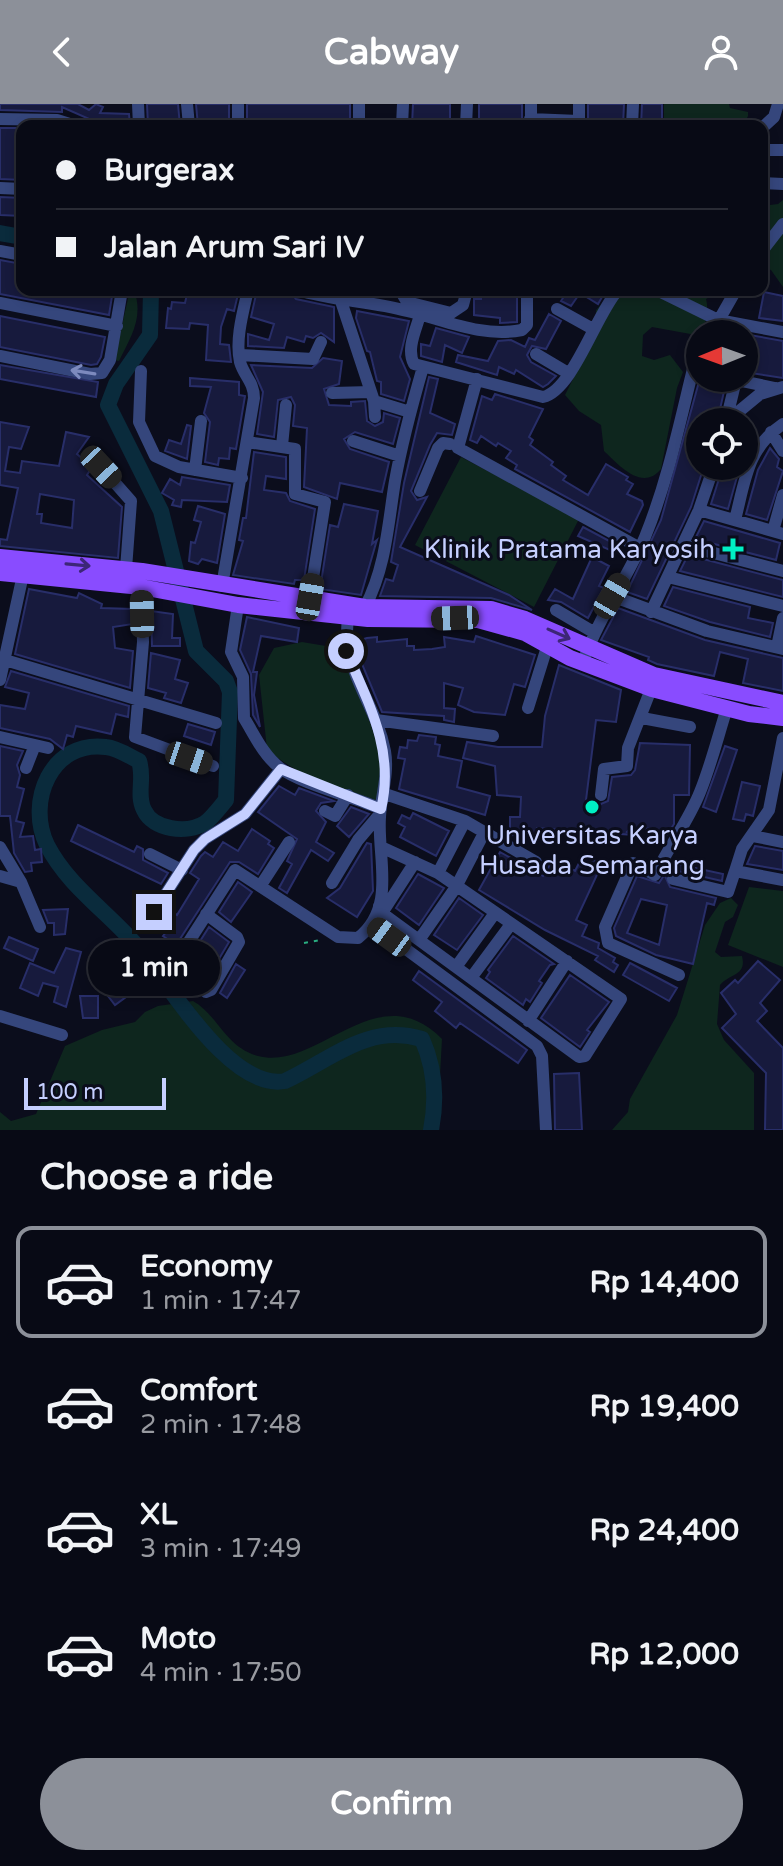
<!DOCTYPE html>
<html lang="en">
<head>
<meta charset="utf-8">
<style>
	:root { --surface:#080a15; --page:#161822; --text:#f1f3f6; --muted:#989aa0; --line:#292b34; --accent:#8c9099 }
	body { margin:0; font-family:"Varela Round",sans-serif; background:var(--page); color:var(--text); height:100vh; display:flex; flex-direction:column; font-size:30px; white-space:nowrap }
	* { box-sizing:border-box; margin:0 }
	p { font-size:26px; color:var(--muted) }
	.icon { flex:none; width:44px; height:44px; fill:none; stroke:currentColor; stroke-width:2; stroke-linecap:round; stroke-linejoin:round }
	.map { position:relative; height:1026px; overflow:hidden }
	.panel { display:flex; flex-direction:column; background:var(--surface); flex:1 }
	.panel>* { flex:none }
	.guide { position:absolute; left:16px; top:16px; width:752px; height:176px; border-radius:16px; box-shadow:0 4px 12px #0003,0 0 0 2px var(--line); display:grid; align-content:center; height:176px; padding:0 40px; background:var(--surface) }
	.needle { width:52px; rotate:269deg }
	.fabs { position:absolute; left:686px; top:216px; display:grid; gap:16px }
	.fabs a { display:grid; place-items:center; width:72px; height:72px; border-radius:50%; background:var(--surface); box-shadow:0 4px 12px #0003,0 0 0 2px var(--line); font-size:40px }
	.scale { position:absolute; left:24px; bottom:20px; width:142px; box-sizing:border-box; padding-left:8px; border:4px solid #c5cfff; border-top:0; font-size:22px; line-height:28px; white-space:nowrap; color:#c5cfff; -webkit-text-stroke:6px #0b0d1c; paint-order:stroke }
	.end { position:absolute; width:36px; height:36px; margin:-18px; border:10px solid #c5cfff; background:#111; box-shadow:0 0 0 4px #111 }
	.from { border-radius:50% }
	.bubble { position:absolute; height:56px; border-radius:28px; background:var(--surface); box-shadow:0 4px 12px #0003,0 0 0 2px var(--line); font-size:26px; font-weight:700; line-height:56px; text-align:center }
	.car { position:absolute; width:24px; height:48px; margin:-24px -12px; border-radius:10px; box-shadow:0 0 6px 2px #0007; background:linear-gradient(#222 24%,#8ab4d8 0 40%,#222 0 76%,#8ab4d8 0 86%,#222 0) }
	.guide b { display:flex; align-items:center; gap:28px; height:76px; font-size:30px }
	.guide b+b { border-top:2px solid var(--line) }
	.guide i { width:20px; height:20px; background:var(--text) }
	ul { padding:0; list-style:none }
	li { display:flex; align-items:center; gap:24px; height:112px; margin:0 16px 12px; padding:0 24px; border:4px solid transparent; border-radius:16px }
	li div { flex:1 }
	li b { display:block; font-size:30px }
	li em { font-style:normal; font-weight:700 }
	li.on { border-color:var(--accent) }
	li>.icon { width:72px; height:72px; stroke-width:1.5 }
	h2 { padding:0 40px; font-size:36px; line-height:96px }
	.button { display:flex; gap:16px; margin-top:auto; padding:16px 40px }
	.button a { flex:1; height:92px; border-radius:48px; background:var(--accent); color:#fff; font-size:32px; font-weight:700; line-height:92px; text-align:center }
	header { display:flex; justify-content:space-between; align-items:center; height:104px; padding:0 40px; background:var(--accent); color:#fff; font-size:36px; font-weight:700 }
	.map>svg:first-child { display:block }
	.green { fill:#0e261e }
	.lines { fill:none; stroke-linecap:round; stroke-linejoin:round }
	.river { stroke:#0a2b3c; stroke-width:16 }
	.building { fill:#171a3d; stroke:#282e69; stroke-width:2; fill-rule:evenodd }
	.path { stroke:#2aae81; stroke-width:2; stroke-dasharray:4 6; stroke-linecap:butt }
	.minor { stroke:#35467c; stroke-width:12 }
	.major { stroke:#894cff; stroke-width:16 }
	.oneway { stroke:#7d8abe }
	.oneway2 { stroke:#3d2677 }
	.route { stroke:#c5cfff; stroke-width:10 }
	.poi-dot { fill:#00f0c4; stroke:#0b0d1c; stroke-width:3 }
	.labels { text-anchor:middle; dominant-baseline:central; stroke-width:6; stroke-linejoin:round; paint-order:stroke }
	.poi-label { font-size:26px; fill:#c5cfff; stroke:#0b0d1c; text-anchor:end }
</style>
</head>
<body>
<header><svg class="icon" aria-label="back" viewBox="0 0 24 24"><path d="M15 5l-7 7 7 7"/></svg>Cabway<svg class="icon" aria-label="person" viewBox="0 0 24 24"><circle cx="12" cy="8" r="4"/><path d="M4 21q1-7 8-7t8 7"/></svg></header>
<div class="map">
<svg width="783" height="1026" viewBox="0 0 783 1026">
	<rect width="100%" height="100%" fill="#0b0d1c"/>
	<path class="green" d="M664 0H729L730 4 748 8V12L743 22H664Z
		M783 96V183L771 166 762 164V102L778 100Z
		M130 186H134C144 213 131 233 119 257L114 256Z
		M614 186H723L706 195C709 207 707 223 696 231L652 223 643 231 642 252 654 256 670 251 683 268 677 284 661 365C642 388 619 361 604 347L601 321 579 307 565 291 596 229V206Z
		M461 353 579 415 534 503 415 441Z
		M302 538 338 544C358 590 390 646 379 697 339 684 299 674 267 645L259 571 274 544Z
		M749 783 783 787V863L728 841Z
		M731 794 738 801 733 813 725 818 715 848 721 853 742 852C747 872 730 869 720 881L717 920 724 936 754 969V1026H612L628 1008 630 995 677 911 705 821 720 799Z
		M193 897C218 911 225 943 258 952 318 968 377 869 442 935L437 1026H0V1008L11 1017 36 1010 65 942 102 926 135 918 145 908 158 902Z"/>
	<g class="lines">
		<path class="river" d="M0 129 22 133
			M151 186 150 231 116 280 108 301 161 407 196 547 226 577 230 588 226 696C220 703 212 714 205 719 187 730 153 726 144 706 136 691 145 674 139 657 129 652 117 644 106 643 51 636 26 698 47 741 68 782 108 808 137 842 168 878 230 987 285 977 332 955 368 919 422 935 435 964 437 995 431 1026"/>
	</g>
	<path class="building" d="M0 0H78L89 6 96 0 103 3 100 9 129 10 130 22H105L62 3V8L0 6Z
		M147 0H178L180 22H148Z
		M196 0H229V22H198Z
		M247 0H350V17H247Z
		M413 0H450V21H412Z
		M479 0H522V22H479Z
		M588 0H624L623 22H588Z
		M642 0H662V22H641Z
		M0 24H22V76L0 75Z
		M0 93 22 94V112L0 111Z
		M0 156 22 160 21 186H113L109 211 0 190Z
		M188 186H239L234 207 227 205 221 223 220 240 229 241 231 258 206 256 208 221 190 219 189 225 166 224 168 204 171 205 172 198 185 199Z
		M257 186H289L296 195 334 203V238L321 229 313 234 306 232 304 238 287 233 284 244 248 242V230L269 236 274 220 251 213Z
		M481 186H517V218L500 219V214L474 211V195H481Z
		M568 186H606L598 200 580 189 571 202 561 197Z
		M764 188 783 192V217L759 214Z
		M357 207 409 217 400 253 410 275 404 297 381 290V278L377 277 370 248 367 247 356 214Z
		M549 210 561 217 546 245 532 242 527 251 531 258 556 272 548 280 543 283 516 266 514 270 499 263 497 271 456 258 458 251 488 257 498 237 511 236 525 243 529 234 535 236Z
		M0 212 105 233 101 253 97 260 91 261 0 243Z
		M436 224 469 233 462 249 445 241 442 258 421 252V240L430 242Z
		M744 230 783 237V274L744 268Z
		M323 254 342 257 339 280 324 285 329 301 351 302V298L365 297 367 317 375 322 383 318 384 309 400 314 393 340 355 328 344 335 350 345 389 358 382 388 340 379 337 395 304 383 307 324 293 322 295 301 291 293 278 296 274 333 257 330 263 288 251 261 312 264Z
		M0 261 98 278 96 293 0 275Z
		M429 273 438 275 430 309 455 320 452 331 437 329 430 341 411 387 417 396 427 393 400 443 509 491 532 506 491 494 380 492 386 475 393 477 398 461 391 458 404 379Z
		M190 274 239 278V291L245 292 236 345 230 344 229 355 219 354 218 361 205 358 210 318 204 309 211 283 190 282Z
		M700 274H718L725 283 718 314 717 318H700V362H704L691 403 647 495 627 488 661 416Z
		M495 290 543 305 529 333 533 336 530 341 553 358 551 361 566 372 563 376 588 391 606 360 628 373 626 376 633 380 627 390 642 397 643 401 630 428 515 365 517 361 506 354 511 347 498 339 496 342 481 332 477 339 470 336 482 292 492 296Z
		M0 318 29 323 21 345 9 343 5 367 20 369 22 357 59 362 66 328 89 333 77 350 92 363 87 371 122 403 118 454 0 442V435L7 436 18 384 0 381ZM40 390 74 396 72 424 41 419 42 410H37Z
		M187 321 191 322 187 355 165 347 169 336 181 340Z
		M770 344 779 355 777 363 783 367 767 416 746 410 758 366Z
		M254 348 286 353V375L266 372 264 386 286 389 290 397 315 405 304 476H295L294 480 233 471 243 437 239 436 243 414H246Z
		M723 362H740L728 405 711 400Z
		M182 373 230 381 227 398 182 396 181 403 172 401 174 396 162 389 170 375 180 381Z
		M344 400 378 407 372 440 377 436 376 439 361 491 320 485 330 421 338 423Z
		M198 402 225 410 217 459 202 455 198 460 189 457 191 438 195 439 201 418 194 416Z
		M704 417 780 439 776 456 695 435Z
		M583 423 615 440 612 447 578 432Z
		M688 451 783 476V493L680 467Z
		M592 453 609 462 599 482 604 484 588 514 561 498 548 496 555 485 573 495Z
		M673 483 750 503 748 514 773 519 770 533 710 518 664 502Z
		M29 485 77 494 79 489 102 500 101 504 133 505V520L113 523 115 544 133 547 130 584 15 550Z
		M618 504 705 536 783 554V587L743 579 748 555 720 548 714 572 657 560 648 556 649 553 601 536Z
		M151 507 173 510 172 534H180V542H152Z
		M247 513 299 524 297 538 261 532 253 568H257L254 591 260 623 253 611 251 570 240 546Z
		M476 532 535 551 525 583 514 580 505 611 474 608 458 601 463 584 444 579V604L455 605 454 618 444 616V612L382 608 362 560 357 537 367 534 377 533V538L407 535V542H414V546L432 545 445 543 444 533 474 538Z
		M151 549 180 556 175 575 188 579 181 599 164 594 166 589 148 584Z
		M559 561 621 586 616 618 596 616 586 696 601 700 608 697 612 673 631 671 635 666 640 639 690 641 689 691H674V720L667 731H651L654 725 631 724 627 728 634 731 537 724 536 732 510 731V713H520L521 693 497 691 495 662 463 654 467 638 498 643H542L545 612Z
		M11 567 129 602 128 613 116 610 111 630 76 622 73 633 67 631 63 645 50 635 0 624V601L25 605 29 589 5 583Z
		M188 620 215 628 211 641 184 632Z
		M419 631 436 633 435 640 440 641 438 652 462 657 457 683 490 692 485 711 399 685 405 655 398 654 400 643 407 644 408 636 417 637Z
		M0 642 23 647 17 661 20 671 17 683 24 685 16 717 24 719 20 733 33 732 35 746 41 745 42 758 31 759 32 767 25 768 14 749 10 712H0Z
		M725 642 737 646 716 708 703 703Z
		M742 678 760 682 753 712 746 710 744 717 733 715Z
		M279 682 295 691 299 684 334 697 321 699 316 707 326 718 316 738 334 749 328 757 311 746 287 789 279 784 292 760 287 757 297 735 258 708Z
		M351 703 369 710 349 733 337 722Z
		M413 709 449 727 436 752 400 733 405 723 398 719 402 711 410 715Z
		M78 721 134 748 137 742 143 745V756L168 769 161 780 71 737Z
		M252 725 270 737 268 740 274 744 258 770 239 758H230L176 841 163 832 167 827 160 822 159 815 167 804 177 811 199 775 190 769 201 752 205 748 213 753 223 738 238 747Z
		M367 739 371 740 373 787 357 813 327 794 340 784Z
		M755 742 783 747V766L747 760Z
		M500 748 543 772 553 755 575 767 583 751 602 760 576 816 587 821 582 832 599 839 598 844 615 854 613 858 618 861 614 868 595 856 598 852 545 826 479 786Z
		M672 759 723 770 722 777 674 766 665 772 670 783 716 794 714 801 707 799 693 860 656 851 616 832 614 824 637 772 659 779ZM641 795 667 801 659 841 627 829Z
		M418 770 444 784 419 821 396 804Z
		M238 778 252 788 231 818 219 808Z
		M459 794 483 811 457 846 434 831Z
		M68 805 65 830 54 831V819H48L43 806Z
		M209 823 229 838 207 875 190 853Z
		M513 832 554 860 550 861 539 877 542 879 530 898 526 895 523 901 486 874 490 868 488 866Z
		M9 833 38 845 33 857 4 844Z
		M66 844 81 848 66 903 54 898 58 883 43 879 38 892 20 884 30 859 54 869Z
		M758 857 780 876 760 899 767 907 757 917 783 944V1026H765L766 969 722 924 736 910 721 889 735 876 738 879Z
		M630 859 677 884 669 897 623 871Z
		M236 860 245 866 227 894 220 889Z
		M419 867 527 946 518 959 460 919 456 924 435 907 442 898 413 876Z
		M570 871 609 898 587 926 590 928 580 943 541 914Z
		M134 874 141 882 115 901 108 892Z
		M80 892H98V914H83Z
		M579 969 582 1026H555L554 970Z"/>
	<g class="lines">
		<path class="path" d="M304 839 321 836"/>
		<path class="minor" d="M138 0 139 22
			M187 0 189 22
			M238 0V22
			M531 0V22
			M0 15 57 16 76 22
			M530 15 579 17
			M359 22V0
			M402 22 403 0
			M466 22 467 0
			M579 22V0
			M632 22 633 0
			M762 24 774 13 778 0
			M762 46H783
			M762 79 783 80
			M0 84 22 85
			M0 147 22 151
			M762 147 783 120
			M298 186C334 197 371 197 407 207 445 216 482 234 522 226L527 221V186
			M342 186 341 197 374 297 375 313
			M400 186 407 198 451 209 463 201 467 186
			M657 186 718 216 783 228
			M0 199 117 222
			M557 205 593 225
			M420 211C416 226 406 245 414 260L543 293C573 286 596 210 618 186
			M711 230 736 186
			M536 250 568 269
			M240 251 313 255 321 238
			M0 252 90 270 102 269 110 256 122 186
			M141 267 139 318 155 352 179 363 242 374
			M727 274 775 284
			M477 275 458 344 640 444
			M332 289 371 288
			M374 297 410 308
			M727 313 736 276
			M726 318 760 290 783 283
			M771 328 783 347
			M353 337 400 352
			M247 338 295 345V390L325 398 310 493
			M282 342 286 301
			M101 363 131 397 126 465
			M195 366 201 317
			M420 387 438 344 443 339 450 340
			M699 406 783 430
			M735 416C745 377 747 344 783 320
			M773 427 783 391
			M683 441 783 467
			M668 473 783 502
			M141 478 143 538 135 633 213 662
			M222 482 254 294C254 278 244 272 240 258 235 236 243 208 248 186
			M612 492 707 527 783 545
			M238 501 231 548 243 573 244 614C254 630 263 651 280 664 301 680 355 693 381 705
			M365 503C386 463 388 420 395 377 402 338 412 301 423 263
			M556 506 595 529
			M651 508 699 406 714 362
			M777 543 783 514
			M586 550C601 509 628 473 645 433 667 379 679 322 693 265L700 252
			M5 556 216 619
			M0 576 24 466
			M528 604 547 543
			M642 614 690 623
			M376 616 493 632
			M0 633 48 644
			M783 634 769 706 742 745 735 767 783 776
			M26 664 35 641
			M385 690 465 717 536 758
			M601 691 604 665 627 662 628 644 653 580
			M325 707 335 712 348 691
			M753 732 783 738
			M0 743 21 778 40 823
			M150 750 182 766
			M438 769 465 717
			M0 772 21 778
			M673 775 728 788 735 767
			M332 779 358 736 380 710
			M261 781 289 738
			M379 802 382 809 579 953 585 952 621 895 438 769 381 743
			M154 808 194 746 205 735 245 710 281 665
			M382 809 415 758
			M206 810 237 833 239 838 211 886 206 888 179 853 235 766 338 833 358 834C397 803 377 754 380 713 381 691 389 670 385 647 375 595 338 564 349 508
			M372 820 537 942 542 952 546 1026
			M419 836 456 783 484 729
			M456 863 495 809
			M679 871 608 839 605 823 633 759 655 771C669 742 688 718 700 688 711 661 718 632 727 604
			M471 874 511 820
			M0 912 62 931
			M528 917 567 857"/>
		<path class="major" d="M0 453 142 467 365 503 491 505 525 515 654 571 783 599
			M0 469 141 483 238 501 368 515 478 516 525 529 570 554 652 585 749 610 783 614"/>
	</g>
	<defs><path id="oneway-shaft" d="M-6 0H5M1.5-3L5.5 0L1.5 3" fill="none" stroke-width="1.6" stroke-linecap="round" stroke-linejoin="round" transform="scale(2)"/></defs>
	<use class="oneway" href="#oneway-shaft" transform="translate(83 268) rotate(-171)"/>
	<g class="oneway2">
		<use href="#oneway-shaft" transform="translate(78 461) rotate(5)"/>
		<use href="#oneway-shaft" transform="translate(559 530) rotate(24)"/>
	</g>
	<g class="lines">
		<path class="route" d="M154 808 194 746 205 735 245 710 281 665 381 705C395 647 369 600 346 547"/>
	</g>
	<g class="poi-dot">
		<path d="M729 433h8v8h8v8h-8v8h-8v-8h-8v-8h8z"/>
		<circle cx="592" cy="703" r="8"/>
	</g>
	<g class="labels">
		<g class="poi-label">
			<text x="715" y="445">Klinik Pratama Karyosih</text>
			<text x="592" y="731" text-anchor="middle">Universitas Karya<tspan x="592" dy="30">Husada Semarang</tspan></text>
		</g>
	</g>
</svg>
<div class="fabs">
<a><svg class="needle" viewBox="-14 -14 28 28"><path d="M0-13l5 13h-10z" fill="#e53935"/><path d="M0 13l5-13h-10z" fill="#989aa0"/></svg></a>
<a><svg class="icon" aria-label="locate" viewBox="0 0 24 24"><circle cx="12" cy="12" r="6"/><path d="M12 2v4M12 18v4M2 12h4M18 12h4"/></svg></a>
</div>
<div class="scale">100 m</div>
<i class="end from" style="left:346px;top:547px"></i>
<i class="end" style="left:154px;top:808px"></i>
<div class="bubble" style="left:88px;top:836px;width:132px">1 min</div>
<i class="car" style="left:101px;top:363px;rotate:137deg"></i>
<i class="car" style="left:612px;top:492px;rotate:30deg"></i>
<i class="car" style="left:310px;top:493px;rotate:10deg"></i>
<i class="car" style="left:142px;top:510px;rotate:359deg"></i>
<i class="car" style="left:455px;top:514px;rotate:268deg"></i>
<i class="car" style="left:189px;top:654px;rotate:109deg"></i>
<i class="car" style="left:389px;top:833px;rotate:306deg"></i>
<div class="guide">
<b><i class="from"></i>Burgerax</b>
<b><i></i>Jalan Arum Sari IV</b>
</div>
</div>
<section class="panel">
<h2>Choose a ride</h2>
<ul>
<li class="on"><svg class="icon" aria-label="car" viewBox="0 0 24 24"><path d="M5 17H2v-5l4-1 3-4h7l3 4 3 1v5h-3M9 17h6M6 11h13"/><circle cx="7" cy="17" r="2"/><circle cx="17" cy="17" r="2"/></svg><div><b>Economy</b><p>1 min · 17:47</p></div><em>Rp 14,400</em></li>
<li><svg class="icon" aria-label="car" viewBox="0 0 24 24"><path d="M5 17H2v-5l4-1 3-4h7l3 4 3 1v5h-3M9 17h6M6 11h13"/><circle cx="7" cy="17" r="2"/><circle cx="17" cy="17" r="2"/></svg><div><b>Comfort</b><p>2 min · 17:48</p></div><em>Rp 19,400</em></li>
<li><svg class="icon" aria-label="car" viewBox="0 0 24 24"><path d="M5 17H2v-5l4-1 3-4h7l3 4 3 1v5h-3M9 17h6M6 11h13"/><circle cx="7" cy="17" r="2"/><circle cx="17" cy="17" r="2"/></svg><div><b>XL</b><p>3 min · 17:49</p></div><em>Rp 24,400</em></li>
<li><svg class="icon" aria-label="car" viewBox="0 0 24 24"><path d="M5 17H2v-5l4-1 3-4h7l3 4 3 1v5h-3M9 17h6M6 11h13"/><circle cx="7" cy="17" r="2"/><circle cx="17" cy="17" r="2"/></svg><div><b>Moto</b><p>4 min · 17:50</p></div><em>Rp 12,000</em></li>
</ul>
<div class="button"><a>Confirm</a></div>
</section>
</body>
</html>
